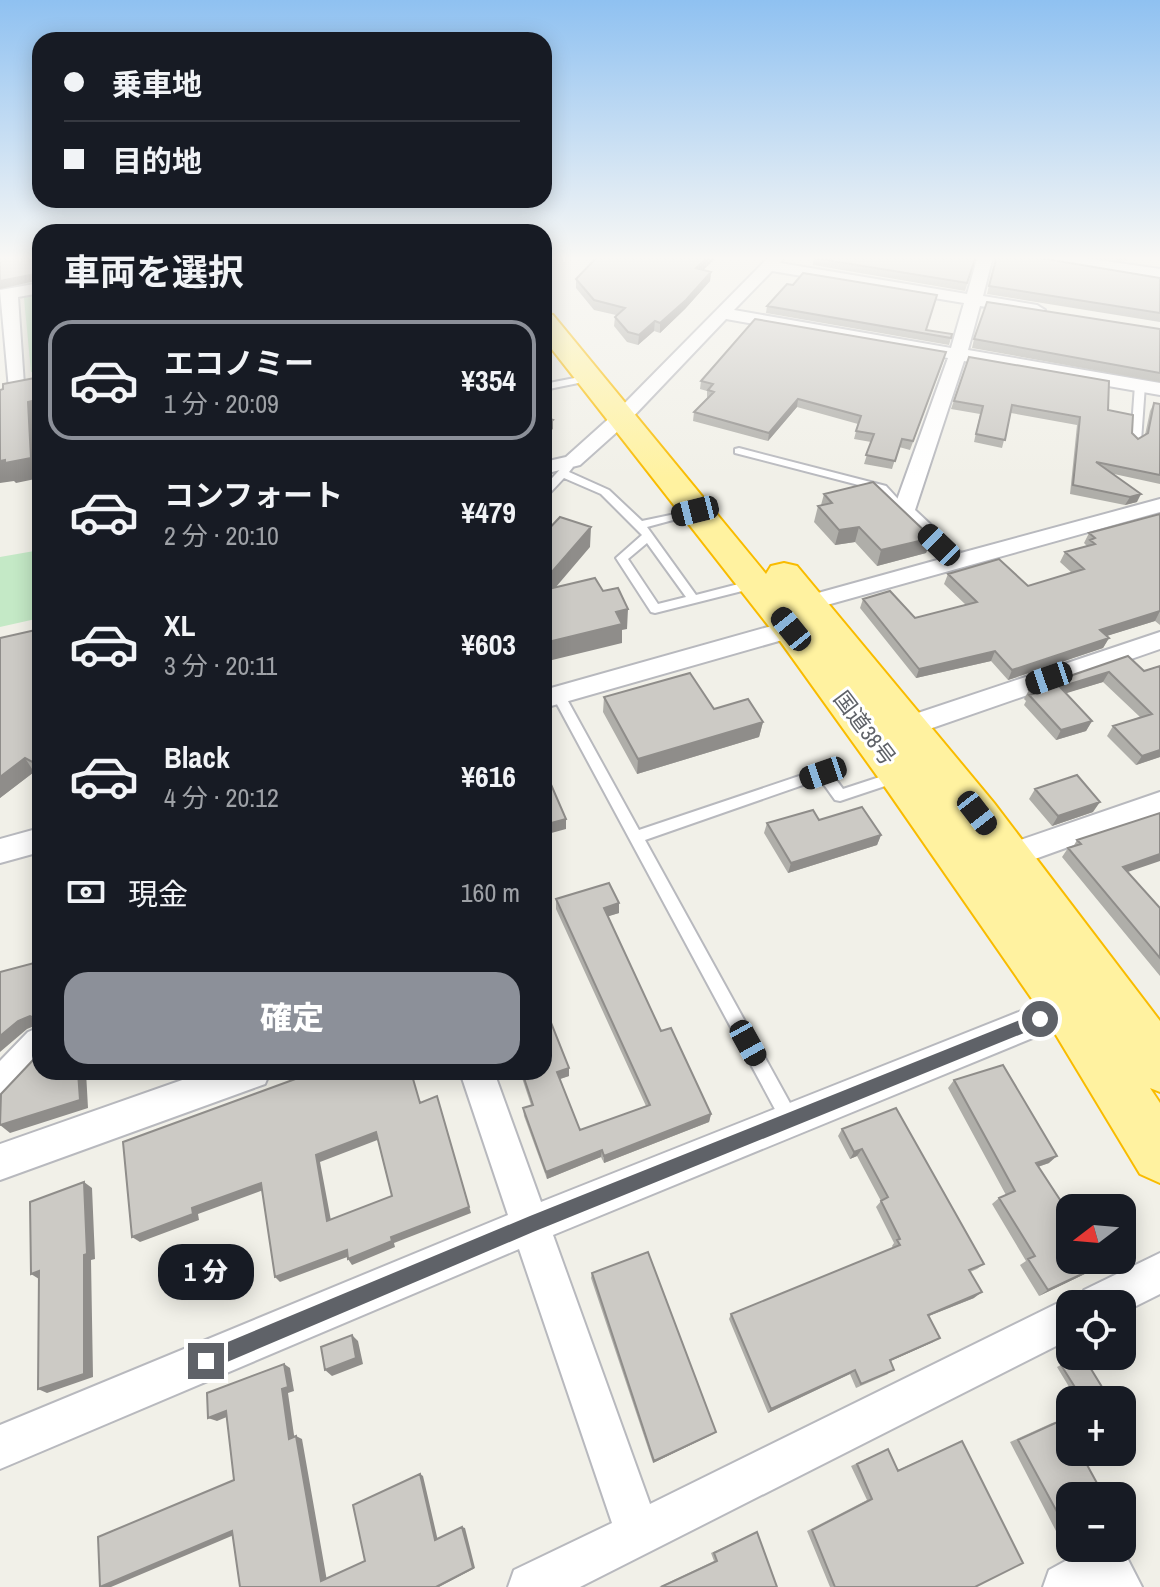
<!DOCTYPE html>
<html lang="ja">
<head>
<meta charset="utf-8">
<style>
	:root { --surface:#171b24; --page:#242831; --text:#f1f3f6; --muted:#9ea1a6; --line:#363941; --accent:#8c9099 }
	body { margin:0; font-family:"Archivo Narrow","Noto Sans JP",sans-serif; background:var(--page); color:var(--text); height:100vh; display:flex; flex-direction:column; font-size:30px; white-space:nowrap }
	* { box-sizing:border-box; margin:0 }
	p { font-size:26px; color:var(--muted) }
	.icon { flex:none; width:44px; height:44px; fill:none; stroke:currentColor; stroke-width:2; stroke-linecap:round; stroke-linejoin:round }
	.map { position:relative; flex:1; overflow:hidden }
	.panel { position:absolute; left:32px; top:224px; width:520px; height:856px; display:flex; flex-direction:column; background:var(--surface); border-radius:24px; box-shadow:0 4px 20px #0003 }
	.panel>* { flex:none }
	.top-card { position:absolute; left:32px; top:32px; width:520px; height:176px; border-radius:24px; box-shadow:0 4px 20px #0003; display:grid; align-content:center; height:176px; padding:0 32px; background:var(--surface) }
	.needle { width:52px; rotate:254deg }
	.controls { position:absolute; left:1056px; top:1194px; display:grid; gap:16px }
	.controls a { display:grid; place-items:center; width:80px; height:80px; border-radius:16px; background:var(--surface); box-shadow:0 4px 20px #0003; font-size:40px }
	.end { position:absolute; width:36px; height:36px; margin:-18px; border:10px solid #5f6268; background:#fff; box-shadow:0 0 0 4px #fff }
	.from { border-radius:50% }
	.bubble { position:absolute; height:56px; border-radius:24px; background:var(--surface); box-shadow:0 4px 20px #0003; font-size:26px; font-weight:800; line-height:56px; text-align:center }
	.car { position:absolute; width:24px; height:48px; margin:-24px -12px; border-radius:10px; box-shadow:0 0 6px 2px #0007; background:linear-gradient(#222 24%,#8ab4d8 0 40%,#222 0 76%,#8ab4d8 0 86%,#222 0) }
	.top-card b { display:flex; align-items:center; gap:28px; height:76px; font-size:30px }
	.top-card b+b { border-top:2px solid var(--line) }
	.top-card i { width:20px; height:20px; background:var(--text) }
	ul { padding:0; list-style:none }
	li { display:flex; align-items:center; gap:24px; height:120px; margin:0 16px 12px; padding:0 16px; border:4px solid transparent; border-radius:24px }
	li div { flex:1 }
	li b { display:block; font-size:30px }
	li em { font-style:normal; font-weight:800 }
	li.on { border-color:var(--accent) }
	li>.icon { width:72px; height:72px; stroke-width:1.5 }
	h2 { padding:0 32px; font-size:36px; line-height:96px }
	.pay { display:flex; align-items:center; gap:20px; height:88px; padding:0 32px; font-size:30px }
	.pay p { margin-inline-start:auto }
	.action { display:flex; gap:16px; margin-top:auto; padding:16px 32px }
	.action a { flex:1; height:92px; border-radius:24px; background:var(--accent); color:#fff; font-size:32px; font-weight:800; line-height:92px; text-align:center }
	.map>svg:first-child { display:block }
	.green { fill:#c4e9c6 }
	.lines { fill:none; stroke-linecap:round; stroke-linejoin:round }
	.service-casing { stroke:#b8b9be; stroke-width:4 }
	.minor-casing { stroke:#b8b9be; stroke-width:4 }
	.secondary-casing { stroke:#b9bbc1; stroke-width:4 }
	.trunk-casing { stroke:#f9bc00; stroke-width:4 }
	.service { fill:#fff; fill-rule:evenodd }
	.minor { fill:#fff; fill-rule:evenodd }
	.secondary { fill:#fff; fill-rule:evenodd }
	.trunk { fill:#fff2a0; fill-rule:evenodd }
	.wall { fill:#afaea9 }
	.shaded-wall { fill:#8f8d8a }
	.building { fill:#cccac5; stroke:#8f8d8a; stroke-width:2; fill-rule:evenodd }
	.route { fill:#5f6268 }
	.labels { text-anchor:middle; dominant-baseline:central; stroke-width:6; stroke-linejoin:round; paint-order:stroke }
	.street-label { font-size:22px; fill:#5f6268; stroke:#fff }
</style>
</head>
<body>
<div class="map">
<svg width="1160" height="1587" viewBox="0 0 1160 1587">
	<rect width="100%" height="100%" fill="#f1f0e8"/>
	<path class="green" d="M40 293V373L31 372 24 298Z
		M40 550V618L0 627V557Z"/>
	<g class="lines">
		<defs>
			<path id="service" d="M590 375 593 376V380L544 390V384Z
				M1140 382 1145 385 1141 441 1136 444 1131 441 1135 385Z
				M739 448 886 486 909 511 908 513H900L878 490 735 453V449Z
				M568 464 573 467 569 472 609 490 642 521 699 509V513L647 527 696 595 754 580 760 584 754 588 655 613 651 612 616 558 642 535 601 494 564 478 548 495 544 496V487L564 465ZM647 543 686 597 658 604 628 559Z
				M558 690 563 692 639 830 823 768 828 769 843 789 898 771 903 772 905 776 903 780 840 801 835 800 820 779 645 840 796 1114 799 1120 796 1126 790 1129 784 1126 552 695Z"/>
			<path id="minor" d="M770 256H785L780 263 967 294 978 256H993L983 296 1037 305 1045 310 1037 315 980 306 968 350 1160 383V395L964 361 915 510 961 553 1160 499V512L816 608 800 635 544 708V690L782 623 800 598 941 559 893 511 948 358 726 319 628 422 580 465 544 474V462L566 457 614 414ZM772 271 964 303 951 348 734 310Z
				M40 283V293L18 297 24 385 21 389H9L0 290Z
				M1160 632V649L909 736 900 733 896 726 900 719Z
				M1160 792V814L1010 868 1000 865 995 856 1000 847Z
				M40 828V852L0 863V839Z
				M1079 988 1091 992 1095 1003 1091 1014 553 1235 650 1504 1056 1304 1070 1298 1079 1302 1084 1290 1160 1253V1294L1122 1313V1304H1070V1339L580 1587H508L514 1570 612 1523 519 1249 0 1469V1425L508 1215 460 1072H494L541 1202Z
				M40 1027V1067L12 1098 0 1103V1061L28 1032Z
				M205 1072H270L265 1084 0 1180V1144Z
				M1089 1548H1122L1142 1587H1043L1049 1570Z"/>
			<path id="secondary" d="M1022 256H1071L1160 269V281L1032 262Z"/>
			<path id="trunk" d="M544 313 553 315 766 574 771 566 784 563 797 566 994 803 1160 1021V1092L1150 1088 1160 1103V1183L1140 1174 1050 1025 885 787 778 638 544 339Z"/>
		</defs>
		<use href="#service" class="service-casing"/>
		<use href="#minor" class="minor-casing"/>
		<use href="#secondary" class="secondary-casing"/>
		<use href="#trunk" class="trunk-casing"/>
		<use href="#service" class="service"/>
		<use href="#minor" class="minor"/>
		<use href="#secondary" class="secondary"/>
		<use href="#trunk" class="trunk"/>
	</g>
	<path class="wall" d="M718 256 703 270 711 272 710 281 685 309 660 333 654 331 638 345 627 342 614 326 615 317 616 315 594 310 576 288V279Z
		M976 256 965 291 813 265 814 258Z
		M995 256H1032L1034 257 1160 278V322L987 294 996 257Z
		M1088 256H1128L1125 261Z
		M767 306 926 330 952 334 949 345 766 313Z
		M1160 329V382L972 348 974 339Z
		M969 357 1108 410 1138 439 1145 435 1150 411 1154 403 1160 404V484L1114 474 1137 502 1125 505 1070 494 1077 425 1011 413 1002 448 974 442 980 414 951 409Z
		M944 360 910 450 899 447 892 469 864 464 871 442 854 439 858 424 797 407 768 441 693 421 694 412 707 398V391L700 389 701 381Z
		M824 494 932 538 926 553 877 566 855 542 835 545 814 522 818 506 821 505Z
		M1160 514V625L1155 621 1106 636 1109 638 1103 648 1008 680 991 661 916 678 860 608 863 599 915 618 966 605 944 584 948 574 1028 586 1072 573 1060 562 1065 552 1087 546 1084 543 1089 533Z
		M40 629V775L34 772 0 798V638Z
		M1128 656 1144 671 1160 757 1136 765 1107 736 1113 726 1140 717 1103 682 1065 693 1092 721 1086 731 1056 740 1024 705 1026 701 1024 699 1029 690Z
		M604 697 714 709 763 722 759 737 637 774 603 712Z
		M1035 789 1093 812 1052 826 1029 799Z
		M819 820 881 835 877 845 788 873 764 833 767 823Z
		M1077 840 1127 872 1160 908V976L1062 857 1068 848 1073 847Z
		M556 899 619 903V913L608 916 661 1031 711 1114 709 1122 604 1163 601 1157 547 1179 524 1116 523 1108 531 1105 520 1072H544L569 1068V1076L560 1079 580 1130 646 1106 556 909Z
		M954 1080 1049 1163 1038 1167 1093 1270 1039 1296 1020 1265 1026 1261 992 1204 999 1198 1006 1195 948 1088Z
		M842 1129 984 1264 977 1269 970 1272 974 1298 929 1316 933 1342 890 1361 888 1374 856 1388 850 1374 768 1413 729 1319 731 1314 893 1248 892 1246 894 1243 876 1207 881 1201 857 1156 850 1159 838 1136Z
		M592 1273 716 1432 713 1434 653 1463 591 1278Z
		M1078 1356 1110 1400H1077L1057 1367Z
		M1062 1420 1068 1532 1057 1533 1010 1442 1052 1423Z
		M962 1441 975 1587H830L807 1531 867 1500 851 1466 888 1449 898 1470Z
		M757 1532 777 1587H659L714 1561 711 1553Z"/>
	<path class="shaded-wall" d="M709 256H718L695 278 696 268Z
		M711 272 710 281 685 309 660 333V323Z
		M40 273V280L0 289V281Z
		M655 321 654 331 638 345 639 335Z
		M40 399V421H37L40 478 16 483 14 481 0 483V461L28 402Z
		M798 399 797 407 768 441 769 433Z
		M553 420V429L544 437V428Z
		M1141 494 1137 502 1125 505 1130 497Z
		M591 527 590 547 544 601V581Z
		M859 527 855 542 835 545 839 530Z
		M932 538 926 553 877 566 881 550Z
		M628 609 627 629 622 630V643L544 662V643L616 612Z
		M1160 611 1155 621 1094 640 1100 630Z
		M1109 638 1103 648 1008 680 1012 670Z
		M995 651 991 661 916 678 919 669Z
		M1109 672 1103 682 1054 697 1060 687Z
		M1092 721 1086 731 1056 740 1061 730Z
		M763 722 759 737 637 774 638 759Z
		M1160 750V757L1136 765 1142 756Z
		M25 758 34 772 0 798V777Z
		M1100 802 1093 812 1052 826 1058 816Z
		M566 819V829L544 835V825Z
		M881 835 877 845 788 873 791 863Z
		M1160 854V861L1116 876 1123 867Z
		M619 903V913L603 918 604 908Z
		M34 963 40 970V1024L34 1018Z
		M30 1016 39 1024 27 1029 0 1052V1036L18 1021Z
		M569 1068V1076L557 1080V1072Z
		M78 1072H86L88 1108 10 1133 0 1125Z
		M437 1096 471 1213 394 1243 395 1247 352 1265 348 1259 391 1237Z
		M711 1114 709 1122 604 1163V1156Z
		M376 1132 380 1139 320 1162 332 1226 327 1221 316 1155Z
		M862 1149 857 1156 850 1159 854 1152Z
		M602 1150 601 1157 547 1179 546 1172Z
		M1057 1156 1049 1163 1028 1170 1036 1163Z
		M84 1182 92 1188 95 1259 91 1260 93 1377 47 1393 38 1389 84 1255Z
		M261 1183 266 1189 198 1214 199 1220 140 1242 132 1237 192 1208Z
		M347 1250 350 1256 280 1282 275 1277Z
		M1103 1264 1093 1270 1039 1296 1048 1290Z
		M39 1271V1279L31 1274Z
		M982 1292 974 1298 921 1319 928 1315Z
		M352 1335 358 1341 363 1364 332 1376 325 1370Z
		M940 1338 933 1342 884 1364 890 1360Z
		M284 1364 290 1368 294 1391 288 1393 295 1442 289 1439 282 1389Z
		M855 1370 850 1374 768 1413 771 1409Z
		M226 1411 234 1414 217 1421 208 1418Z
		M716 1432 713 1434 653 1463 654 1461Z
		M296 1436 302 1439 327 1581H321Z
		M420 1474 423 1476 438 1541 435 1540Z
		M462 1527 465 1528 475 1568 439 1587H436Z
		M232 1531 241 1532 111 1587H100Z"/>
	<path class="building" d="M0 256H40V273L0 281Z
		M598 256H709L696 268 711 272 686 300 660 323 655 321 639 335 628 332 615 317 625 308 594 300 576 279Z
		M816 256H976L967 283 814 258Z
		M997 256H1032L1034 257 1160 278V313L989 286Z
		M803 273 937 295 926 330 952 334 951 338 767 306 787 284 793 285Z
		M987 302 1160 329V373L974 339Z
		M755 319 946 352 913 441 902 439 895 461 866 455 874 434 856 431 861 416 798 399 769 433 694 412 714 392 708 390 713 384 701 381Z
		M969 357 1109 381 1108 410 1133 415 1132 433 1138 439 1148 433 1154 403 1160 404V475L1096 462 1141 494 1130 497 1073 485 1080 417 1012 405 1005 440 976 434 983 406 954 401Z
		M40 377V399L28 402 31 458 5 463V460L0 461V390L3 389V384Z
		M544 417 553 420 544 428Z
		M40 447V487L36 488 34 449Z
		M873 482 932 538 881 550 859 527 839 530 818 506 832 503 824 494Z
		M1160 514V611L1100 630 1109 638 1012 670 995 651 919 669 863 599 890 591 915 618 977 602 948 574 999 559 1028 586 1084 569 1065 552 1095 544 1090 540 1095 538 1089 533Z
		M560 517 591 527 544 581V534Z
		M595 578 603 591 618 588 628 609 616 612 622 624 544 643V590Z
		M40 629V766L25 758 0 777V638Z
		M1128 656 1144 671 1160 666V750L1142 756 1113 726 1152 714 1109 672 1060 687 1092 721 1061 730 1029 695 1033 694 1029 690Z
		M690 673 714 709 748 699 763 722 638 759 604 697Z
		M546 773 566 819 544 825V774Z
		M1077 775 1100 802 1058 816 1035 789Z
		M862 807 881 835 791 863 767 823 813 810 819 820Z
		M1160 813V854L1123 867 1160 908V958L1068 848 1081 844 1077 840Z
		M609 883 619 903 604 908 661 1031 671 1028 711 1114 604 1156 602 1150 546 1172 523 1108 533 1105 522 1072H544V1005L569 1068 557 1072 580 1130 650 1105 556 899Z
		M40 931V972L38 973V932Z
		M34 963V1018L30 1016 18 1021 0 1036V972Z
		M35 1027V1035L40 1032V1072H78L80 1100 0 1125 1 1094 34 1059Z
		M1003 1065 1057 1156 1036 1163 1070 1215V1260H1100L1103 1264 1048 1290 1028 1259 1035 1256 999 1198 1015 1191 954 1080Z
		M297 1072H411L420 1103 437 1096 469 1207 391 1237 392 1241 348 1259 347 1250 275 1277 261 1183 192 1208 193 1214 132 1237 123 1142 298 1078ZM376 1132 392 1196 327 1221 316 1155Z
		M896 1108 984 1264 969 1270 982 1292 928 1315 940 1338 890 1360 894 1370 861 1384 855 1370 771 1409 731 1314 900 1245 897 1240 900 1239 881 1201 888 1197 862 1149 854 1152 842 1129Z
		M84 1182 87 1254 84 1255V1374L38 1389 39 1271 31 1274 30 1202Z
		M648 1252 716 1432 654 1461 592 1273Z
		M352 1335 356 1358 325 1370 321 1347Z
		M1079 1356H1083L1110 1400H1083L1061 1365Z
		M284 1364 288 1387 282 1389 289 1439 296 1436 321 1581 365 1561 353 1505 420 1474 435 1540 462 1527 473 1568 436 1587H240L232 1531 100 1587 98 1537 234 1480 226 1411 208 1418 207 1393Z
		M1062 1420 1070 1434V1452H1080L1104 1496H1070V1531L1068 1532 1018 1440Z
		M962 1441 1023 1563 975 1587H835L812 1530 872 1499 857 1464 888 1449 898 1471Z
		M757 1532 777 1587H661L717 1561 714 1553Z"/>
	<linearGradient id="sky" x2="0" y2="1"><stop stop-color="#8fc1f1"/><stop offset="0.54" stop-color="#f9f8f5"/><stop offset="1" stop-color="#f9f8f5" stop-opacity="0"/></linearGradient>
	<rect width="1160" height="478" fill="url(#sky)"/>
	<path class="route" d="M1040 1012 1048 1019 1046 1024 533 1232 206 1371 199 1368 196 1361 199 1354 530 1216Z"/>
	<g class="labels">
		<g class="street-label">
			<text transform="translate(865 728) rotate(53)">国道38号</text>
		</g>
	</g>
</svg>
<div class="controls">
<a><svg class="needle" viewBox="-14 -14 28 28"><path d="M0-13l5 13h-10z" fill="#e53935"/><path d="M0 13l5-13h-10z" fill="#9ea1a6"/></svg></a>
<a><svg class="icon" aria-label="locate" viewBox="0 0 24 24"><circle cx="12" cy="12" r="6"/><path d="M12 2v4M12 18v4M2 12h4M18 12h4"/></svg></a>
<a>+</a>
<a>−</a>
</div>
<i class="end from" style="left:1040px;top:1019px"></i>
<i class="end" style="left:206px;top:1361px"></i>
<div class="bubble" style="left:158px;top:1244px;width:96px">1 分</div>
<i class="car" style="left:695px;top:511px;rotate:256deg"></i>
<i class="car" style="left:939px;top:545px;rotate:314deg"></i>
<i class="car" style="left:791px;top:629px;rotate:321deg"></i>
<i class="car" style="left:1049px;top:678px;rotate:251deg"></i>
<i class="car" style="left:823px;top:773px;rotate:251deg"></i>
<i class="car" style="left:977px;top:813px;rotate:142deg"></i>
<i class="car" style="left:748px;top:1043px;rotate:151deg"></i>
<div class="top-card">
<b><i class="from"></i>乗車地</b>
<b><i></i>目的地</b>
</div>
<section class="panel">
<h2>車両を選択</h2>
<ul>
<li class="on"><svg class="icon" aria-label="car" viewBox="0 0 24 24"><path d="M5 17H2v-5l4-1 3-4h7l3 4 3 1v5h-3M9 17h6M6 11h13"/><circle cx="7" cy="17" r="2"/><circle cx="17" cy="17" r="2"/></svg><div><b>エコノミー</b><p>1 分 · 20:09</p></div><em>¥354</em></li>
<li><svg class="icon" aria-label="car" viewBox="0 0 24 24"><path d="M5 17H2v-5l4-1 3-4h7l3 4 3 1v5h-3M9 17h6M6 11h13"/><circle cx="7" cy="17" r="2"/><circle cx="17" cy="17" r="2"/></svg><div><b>コンフォート</b><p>2 分 · 20:10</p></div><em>¥479</em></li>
<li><svg class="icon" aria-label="car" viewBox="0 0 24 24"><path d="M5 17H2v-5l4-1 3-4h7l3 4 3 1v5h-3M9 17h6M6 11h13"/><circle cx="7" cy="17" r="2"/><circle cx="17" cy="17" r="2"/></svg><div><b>XL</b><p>3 分 · 20:11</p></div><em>¥603</em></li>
<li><svg class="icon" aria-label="car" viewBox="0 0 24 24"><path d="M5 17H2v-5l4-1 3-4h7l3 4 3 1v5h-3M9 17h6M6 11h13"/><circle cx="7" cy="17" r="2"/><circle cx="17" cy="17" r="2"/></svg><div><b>Black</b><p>4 分 · 20:12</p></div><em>¥616</em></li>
</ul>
<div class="pay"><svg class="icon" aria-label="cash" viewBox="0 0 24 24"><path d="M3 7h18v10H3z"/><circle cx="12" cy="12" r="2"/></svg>現金<p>160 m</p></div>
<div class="action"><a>確定</a></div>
</section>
</div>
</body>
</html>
